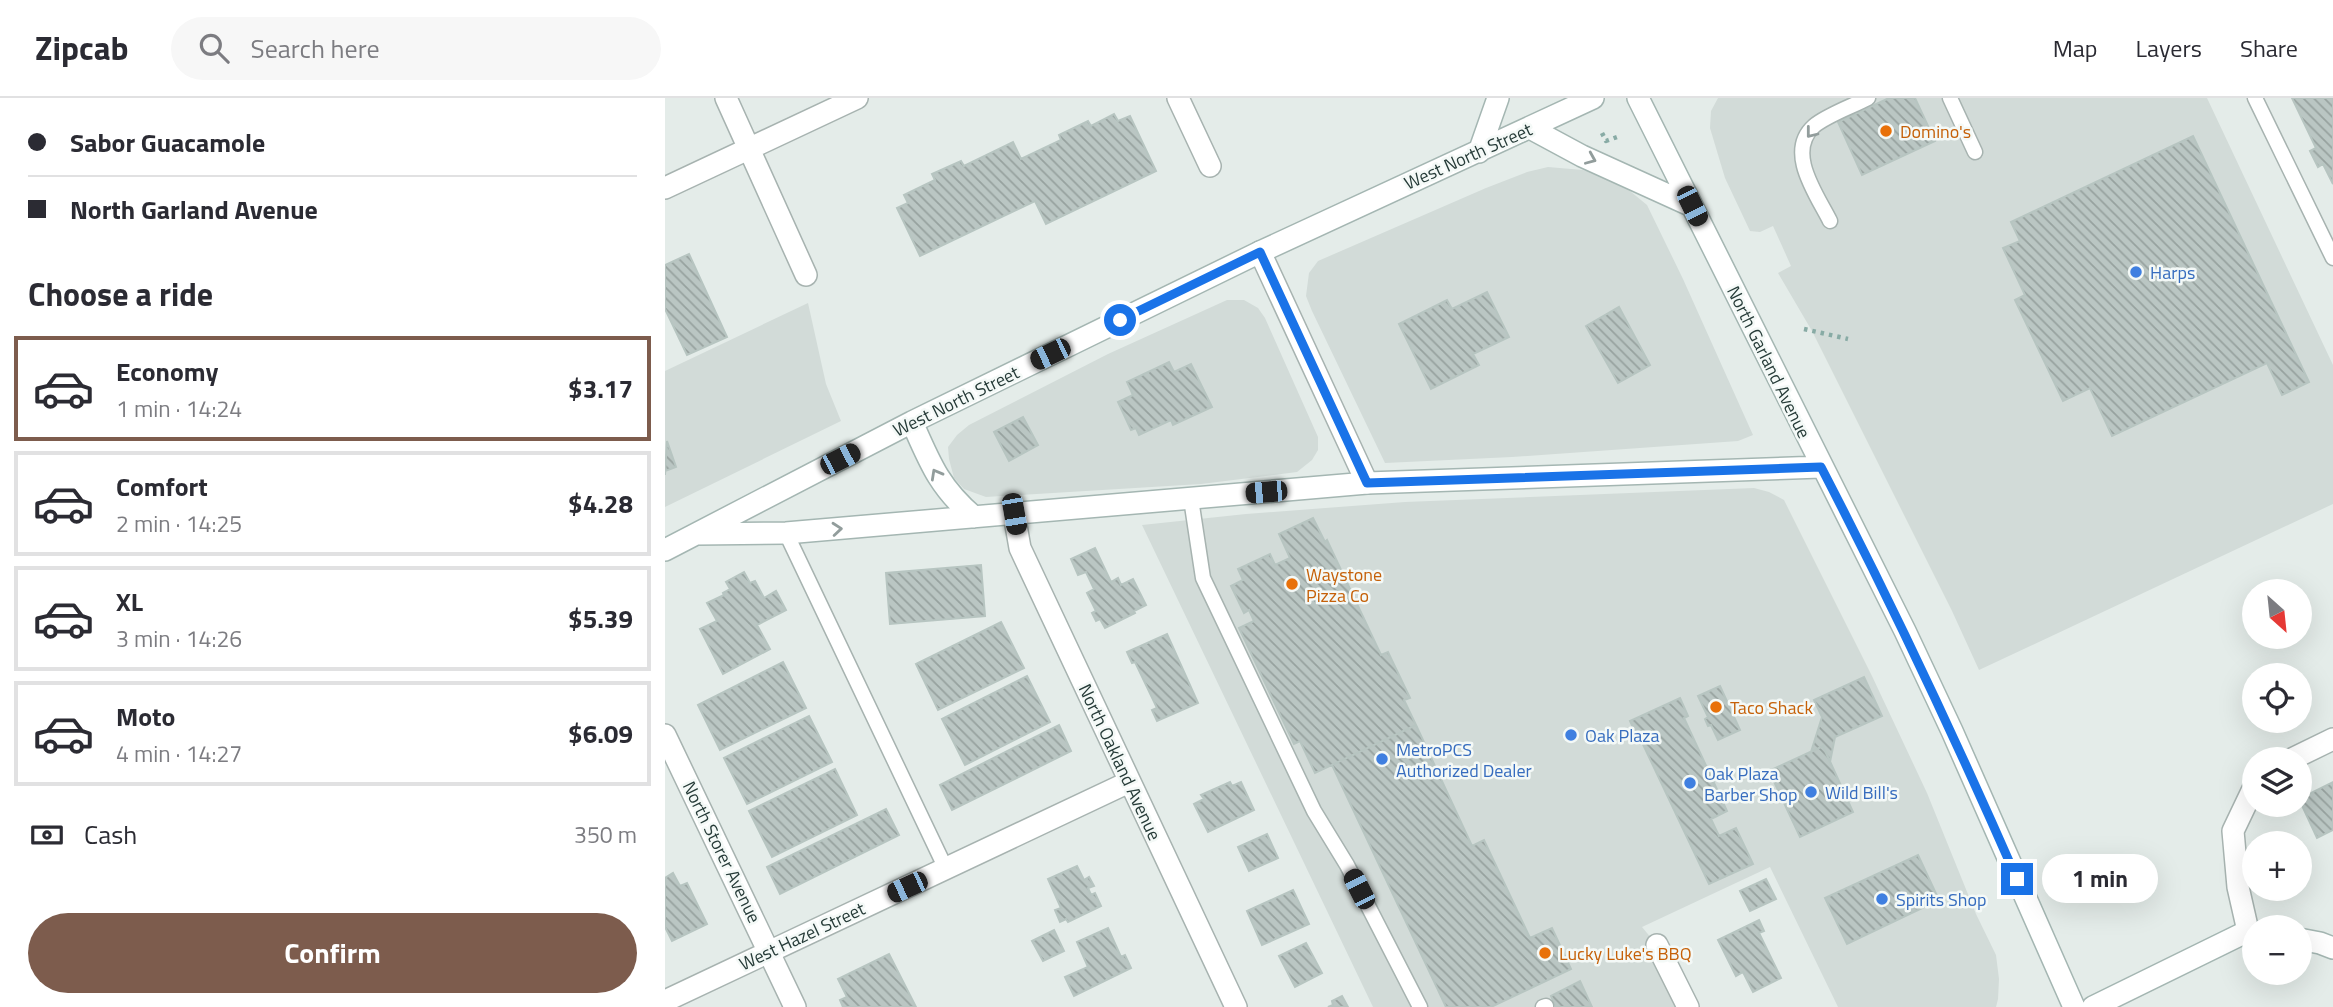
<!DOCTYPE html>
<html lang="en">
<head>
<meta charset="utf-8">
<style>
	:root { --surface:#fff; --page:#f7f7f7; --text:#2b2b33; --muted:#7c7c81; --line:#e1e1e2; --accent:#7d5c4d }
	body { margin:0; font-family:"Titillium Web",sans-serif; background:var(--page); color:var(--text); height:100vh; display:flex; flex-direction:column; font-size:26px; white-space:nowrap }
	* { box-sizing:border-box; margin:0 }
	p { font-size:23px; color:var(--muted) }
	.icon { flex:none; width:38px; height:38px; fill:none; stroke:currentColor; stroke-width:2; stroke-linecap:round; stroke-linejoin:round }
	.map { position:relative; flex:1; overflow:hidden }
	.details { display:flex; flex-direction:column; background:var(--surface); width:665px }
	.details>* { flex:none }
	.top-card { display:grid; align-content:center; height:154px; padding:0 28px; background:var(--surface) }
	.needle { width:46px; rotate:153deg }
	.tools { position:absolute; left:1577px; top:481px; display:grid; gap:14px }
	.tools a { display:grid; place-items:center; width:70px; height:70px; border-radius:50%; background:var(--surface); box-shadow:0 7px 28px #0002; font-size:35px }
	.end { position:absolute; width:32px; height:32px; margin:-16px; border:9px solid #1a73e8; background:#fff; box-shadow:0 0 0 4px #fff }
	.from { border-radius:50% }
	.bubble { position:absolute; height:49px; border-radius:24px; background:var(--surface); box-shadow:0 7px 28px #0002; font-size:23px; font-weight:700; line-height:49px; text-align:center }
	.car { position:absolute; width:21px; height:42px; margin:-21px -10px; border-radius:9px; box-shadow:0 0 5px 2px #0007; background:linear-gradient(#222 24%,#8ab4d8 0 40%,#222 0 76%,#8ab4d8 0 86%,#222 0) }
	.top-card b { display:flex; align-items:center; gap:24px; height:66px; font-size:26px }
	.top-card b+b { border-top:2px solid var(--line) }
	.top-card i { width:18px; height:18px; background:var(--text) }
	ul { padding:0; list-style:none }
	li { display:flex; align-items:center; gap:21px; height:105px; margin:0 14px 10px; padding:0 14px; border:4px solid var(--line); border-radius:0px }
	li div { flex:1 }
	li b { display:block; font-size:26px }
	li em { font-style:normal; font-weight:700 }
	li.current { border-color:var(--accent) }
	li>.icon { width:63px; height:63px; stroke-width:1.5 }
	h2 { padding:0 28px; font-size:32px; line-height:84px }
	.pay { display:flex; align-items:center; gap:18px; height:77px; padding:0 28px; font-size:26px }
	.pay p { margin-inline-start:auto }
	.action { display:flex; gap:14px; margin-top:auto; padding:14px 28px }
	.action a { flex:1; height:80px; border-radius:42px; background:var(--accent); color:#fff; font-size:28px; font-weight:700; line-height:80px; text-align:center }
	header { display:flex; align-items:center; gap:42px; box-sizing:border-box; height:98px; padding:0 35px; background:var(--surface); border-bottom:2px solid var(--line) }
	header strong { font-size:33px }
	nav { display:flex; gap:38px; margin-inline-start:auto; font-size:24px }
	.search { width:490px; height:63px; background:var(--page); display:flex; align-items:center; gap:18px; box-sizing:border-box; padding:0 24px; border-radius:38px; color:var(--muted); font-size:26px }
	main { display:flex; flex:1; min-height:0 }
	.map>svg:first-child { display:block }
	.built { fill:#d2dbd8 }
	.building { fill:url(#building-back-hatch); stroke:#b7c5c1; stroke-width:2 }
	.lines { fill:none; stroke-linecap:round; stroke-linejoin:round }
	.lane-casing { stroke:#a7b3b0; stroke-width:17 }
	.street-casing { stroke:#a7b3b0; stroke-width:24 }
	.secondary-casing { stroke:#a4b6b2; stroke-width:24 }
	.path { stroke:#88aba5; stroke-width:4.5; stroke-dasharray:3.5 5; stroke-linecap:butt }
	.lane { stroke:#fff; stroke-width:14 }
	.street { stroke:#fff; stroke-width:21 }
	.secondary { stroke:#fff; stroke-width:21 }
	.oneway { stroke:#929d9c }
	.route { stroke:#1a73e8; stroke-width:9 }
	.food-dot { fill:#e8710a; stroke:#f4f9f7; stroke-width:2.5 }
	.shop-dot { fill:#3f7fe0; stroke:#f4f9f7; stroke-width:2.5 }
	.labels { text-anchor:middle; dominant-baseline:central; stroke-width:5; stroke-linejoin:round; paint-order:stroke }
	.food-label { font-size:18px; fill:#c56008; stroke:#f4f9f7; text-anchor:start }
	.street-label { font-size:18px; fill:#263b38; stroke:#f4f9f7 }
	.shop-label { font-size:18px; fill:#366cbe; stroke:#f4f9f7; text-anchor:start }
</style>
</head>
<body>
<header>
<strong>Zipcab</strong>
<div class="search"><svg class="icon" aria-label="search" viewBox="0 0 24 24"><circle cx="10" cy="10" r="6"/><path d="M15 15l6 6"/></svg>Search here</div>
<nav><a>Map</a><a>Layers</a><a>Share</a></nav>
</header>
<main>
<section class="details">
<div class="top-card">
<b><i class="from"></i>Sabor Guacamole</b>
<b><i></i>North Garland Avenue</b>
</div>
<h2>Choose a ride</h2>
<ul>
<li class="current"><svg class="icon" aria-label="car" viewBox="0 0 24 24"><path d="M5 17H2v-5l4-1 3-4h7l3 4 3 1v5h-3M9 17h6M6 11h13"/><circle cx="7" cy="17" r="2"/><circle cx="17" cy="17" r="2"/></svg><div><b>Economy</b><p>1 min · 14:24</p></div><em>$3.17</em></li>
<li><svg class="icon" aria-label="car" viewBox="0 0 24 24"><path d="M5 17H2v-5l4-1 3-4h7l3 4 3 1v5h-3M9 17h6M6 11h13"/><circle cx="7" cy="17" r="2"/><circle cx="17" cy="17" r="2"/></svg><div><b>Comfort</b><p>2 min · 14:25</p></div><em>$4.28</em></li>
<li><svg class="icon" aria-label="car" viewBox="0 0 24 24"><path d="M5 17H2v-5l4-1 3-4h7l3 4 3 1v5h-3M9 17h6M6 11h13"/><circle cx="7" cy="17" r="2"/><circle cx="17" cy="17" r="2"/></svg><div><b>XL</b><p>3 min · 14:26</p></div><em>$5.39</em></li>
<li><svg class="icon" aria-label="car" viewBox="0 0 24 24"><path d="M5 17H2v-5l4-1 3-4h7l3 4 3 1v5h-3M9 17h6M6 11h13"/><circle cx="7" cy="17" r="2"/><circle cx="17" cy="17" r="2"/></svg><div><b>Moto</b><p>4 min · 14:27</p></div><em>$6.09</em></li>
</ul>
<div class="pay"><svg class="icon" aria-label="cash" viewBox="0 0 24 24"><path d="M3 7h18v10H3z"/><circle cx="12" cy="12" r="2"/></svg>Cash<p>350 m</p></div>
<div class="action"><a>Confirm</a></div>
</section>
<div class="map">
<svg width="1668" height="909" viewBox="0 0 1668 909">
	<defs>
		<pattern id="building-back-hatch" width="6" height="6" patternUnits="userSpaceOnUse" patternTransform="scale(1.75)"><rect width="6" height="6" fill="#bac6c3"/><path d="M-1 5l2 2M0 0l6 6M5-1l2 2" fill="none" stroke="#97a29f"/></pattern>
	</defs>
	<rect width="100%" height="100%" fill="#e4ece9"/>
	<path class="built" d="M1053 0H1542L1668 267V406L1314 572 1287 513 1147 233 1113 175 1126 168 1108 128 1095 134 1085 133 1060 80 1045 30 1046 13Z
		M883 69 918 72 934 77 965 93 982 107 1018 181 1088 337 1073 343 847 359 720 365 647 213 641 198 644 175 653 163 821 90 862 74Z
		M562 202H579L593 210 600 220 653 339V352L647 362 632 374 536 386 321 399 299 391 289 380 284 361 283 349 292 337 304 327 443 256Z
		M143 205 161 286 176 323 0 409V273Z
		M1089 390 1104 394 1119 402 1207 578 1262 695 1311 816 1331 857 1334 881 1333 901 1331 909H1173L1105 769 977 829 992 847 1023 909H708L477 427 581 416 740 404Z"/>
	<path class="building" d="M1224 0H1250L1270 43 1197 77 1173 24Z
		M1627 0H1668V86L1658 66 1653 69 1645 53 1651 50Z
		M449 16 453 23 465 18 491 73 381 126 370 103 255 158 232 110 243 105 239 97 270 82 267 76 296 63 299 68 348 44 356 61 396 42 394 37 423 23 426 28Z
		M1528 38 1644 284 1617 297 1602 265 1447 338 1425 290 1398 303 1350 202 1360 197 1338 150 1355 143 1346 124Z
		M24 156 62 239 22 257 0 211V167Z
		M822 194 844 239 808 256 814 267 766 291 734 226 782 202 787 211Z
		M954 209 985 267 953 285 921 228Z
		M504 264 509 274 526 266 547 309 508 327 506 322 474 337 471 330 466 332 453 304 468 297 462 284Z
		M358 319 373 347 344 363 329 334Z
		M2 343 11 369 0 373V377Z
		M648 420 660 444 662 442 716 557 723 554 745 600 739 602 751 627 650 675 635 643 629 646 574 530 589 523 584 512 579 515 566 488 578 482 573 471 605 456 610 467 625 460 614 436Z
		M430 450 446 484 453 480 456 487 468 481 481 507 469 513 470 515 440 530 435 521 431 523 427 515 431 513 422 495 429 491 421 474 413 477 406 461Z
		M316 467 320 518 225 526 221 475Z
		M79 474 85 485 90 483 99 500 111 493 121 512 92 527 105 551 58 576 35 531 52 523 42 505 59 497 58 495 65 491 61 484Z
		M336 524 359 570 273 612 251 566Z
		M502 536 533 605 492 623 487 612 492 610 470 564 467 565 462 554Z
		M118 564 141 610 55 652 33 607Z
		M362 578 385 624 300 667 277 621Z
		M1199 579 1217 618 1170 639 1165 664 1158 648 1146 654 1157 619 1149 602Z
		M1055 588 1075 632 1053 642 1046 627 1043 628 1040 621 1043 619 1033 598Z
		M1015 600 1023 618 1019 620 1062 713 1046 721 1054 738 1071 730 1088 766 1044 786 975 640H973L965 623Z
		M144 618 167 664 82 706 59 660Z
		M394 627 406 653 287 712 275 687Z
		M751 627 807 748 819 742 865 840 887 830 906 871 826 909H781L667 667Z
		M1158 648 1188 714 1135 739 1104 673Z
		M170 671 192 717 107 759 84 713Z
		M565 684 567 688 576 684 589 712 543 734 529 706 539 701 536 697Z
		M1668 684V732L1652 740 1634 701Z
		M221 711 234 737 115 796 102 769Z
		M602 736 613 760 584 773 573 749Z
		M1253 757 1274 802 1182 846 1160 800Z
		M412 768 419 782 424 779 429 788 423 790 426 797 430 795 436 808 403 824 401 821 395 824 390 812 396 810 383 781Z
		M8 775 15 788 22 785 42 826 7 843 0 829V780Z
		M1101 781 1111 801 1085 813 1075 793Z
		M628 792 644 826 597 847 582 813Z
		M1094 822 1099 833 1094 835 1116 880 1088 894 1078 874 1071 878 1053 842Z
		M443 830 456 859 460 857 466 870 409 898 400 879 423 869 412 844Z
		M389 832 399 853 378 863 367 843Z
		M641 845 657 875 630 889 614 858Z
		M224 856 251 909H178L175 902 182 899 173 881Z
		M915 883 927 909H891L886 898Z
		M677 898 683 909H663L668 907 667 903Z"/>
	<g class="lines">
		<defs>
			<path id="lane" d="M1285 0 1310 54
				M1590 0 1668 160
				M1165 123C1152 97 1120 54 1149 28 1162 17 1188 8 1203 0
				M526 401 538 480 649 713 682 767 755 909
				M121 435 281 771
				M878 909 881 908"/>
			<path id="street" d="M61 0 141 177
				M513 0 545 68
				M0 90 192 0
				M595 154 702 385
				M349 416 355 450 571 909
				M0 637 130 909
				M1625 662 1668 641
				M1583 833 1573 789 1568 733 1589 689
				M992 847 1023 909
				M0 903 464 684"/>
			<path id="secondary" d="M973 0 1240 533 1287 633 1409 909
				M865 30 917 58 1027 108
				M814 54 833 0
				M247 324C265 365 274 389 309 419
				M31 436 121 435 702 385 1156 369
				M0 452 247 324 595 154 928 0
				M1634 841 1655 845 1668 850
				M1428 909 1583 833 1589 834"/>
		</defs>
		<use href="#lane" class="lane-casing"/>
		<use href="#street" class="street-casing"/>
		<use href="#secondary" class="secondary-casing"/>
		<path class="path" d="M937 35 941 43 952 39
			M1139 231 1183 241"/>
		<use href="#lane" class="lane"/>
		<use href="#street" class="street"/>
		<use href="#secondary" class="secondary"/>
	</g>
	<defs><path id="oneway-chevron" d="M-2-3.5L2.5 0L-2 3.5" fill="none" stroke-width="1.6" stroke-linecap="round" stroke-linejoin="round" transform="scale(1.75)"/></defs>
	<g class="oneway">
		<use href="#oneway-chevron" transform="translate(1146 35) rotate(128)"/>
		<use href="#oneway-chevron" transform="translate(926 61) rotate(23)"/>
		<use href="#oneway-chevron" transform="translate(271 376) rotate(-119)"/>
		<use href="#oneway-chevron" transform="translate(172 431) rotate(-5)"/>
	</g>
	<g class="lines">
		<path class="route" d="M455 222 595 154 702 385 1156 369C1226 504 1291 642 1352 781"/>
	</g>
	<g class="food-dot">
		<circle cx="1221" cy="33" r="7"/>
		<circle cx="627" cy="486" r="7"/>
		<circle cx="1051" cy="609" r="7"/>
		<circle cx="880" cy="855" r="7"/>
	</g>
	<g class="shop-dot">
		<circle cx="1471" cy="174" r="7"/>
		<circle cx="906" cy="637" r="7"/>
		<circle cx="717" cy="661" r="7"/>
		<circle cx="1025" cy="685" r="7"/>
		<circle cx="1146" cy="694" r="7"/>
		<circle cx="1217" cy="801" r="7"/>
	</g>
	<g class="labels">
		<g class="food-label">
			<text x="1235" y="33">Domino's</text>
			<text x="641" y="476">Waystone<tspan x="641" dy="21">Pizza Co</tspan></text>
			<text x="1065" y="609">Taco Shack</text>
			<text x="894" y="855">Lucky Luke's BBQ</text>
		</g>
		<g class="street-label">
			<text transform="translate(803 58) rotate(-24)">West North Street</text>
			<text transform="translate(1104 264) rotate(64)">North Garland Avenue</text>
			<text transform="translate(291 303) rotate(-26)">West North Street</text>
			<text transform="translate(455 664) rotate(65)">North Oakland Avenue</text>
			<text transform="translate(57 754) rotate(64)">North Storer Avenue</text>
			<text transform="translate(137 838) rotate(-25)">West Hazel Street</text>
		</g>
		<g class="shop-label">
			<text x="1485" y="174">Harps</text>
			<text x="920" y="637">Oak Plaza</text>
			<text x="731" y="651">MetroPCS<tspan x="731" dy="21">Authorized Dealer</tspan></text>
			<text x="1039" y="675">Oak Plaza<tspan x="1039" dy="21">Barber Shop</tspan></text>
			<text x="1160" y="694">Wild Bill's</text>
			<text x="1231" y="801">Spirits Shop</text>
		</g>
	</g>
</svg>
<div class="tools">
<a><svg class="needle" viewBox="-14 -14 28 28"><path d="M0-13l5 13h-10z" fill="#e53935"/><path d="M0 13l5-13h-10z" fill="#7c7c81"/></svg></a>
<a><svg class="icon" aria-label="locate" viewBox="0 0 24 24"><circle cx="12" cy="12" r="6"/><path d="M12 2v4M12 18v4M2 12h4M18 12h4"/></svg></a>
<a><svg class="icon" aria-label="layers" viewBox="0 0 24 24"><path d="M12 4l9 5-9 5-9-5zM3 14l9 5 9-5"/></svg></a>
<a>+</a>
<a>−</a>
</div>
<i class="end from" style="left:455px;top:222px"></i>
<i class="end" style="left:1352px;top:781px"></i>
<div class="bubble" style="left:1377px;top:756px;width:116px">1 min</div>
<i class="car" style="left:1027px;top:108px;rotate:154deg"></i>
<i class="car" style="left:385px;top:256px;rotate:244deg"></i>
<i class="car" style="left:175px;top:361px;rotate:63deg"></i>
<i class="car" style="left:601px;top:394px;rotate:265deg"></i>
<i class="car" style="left:349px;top:416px;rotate:170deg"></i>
<i class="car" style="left:242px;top:789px;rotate:245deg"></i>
<i class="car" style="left:694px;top:791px;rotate:333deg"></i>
</div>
</main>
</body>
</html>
